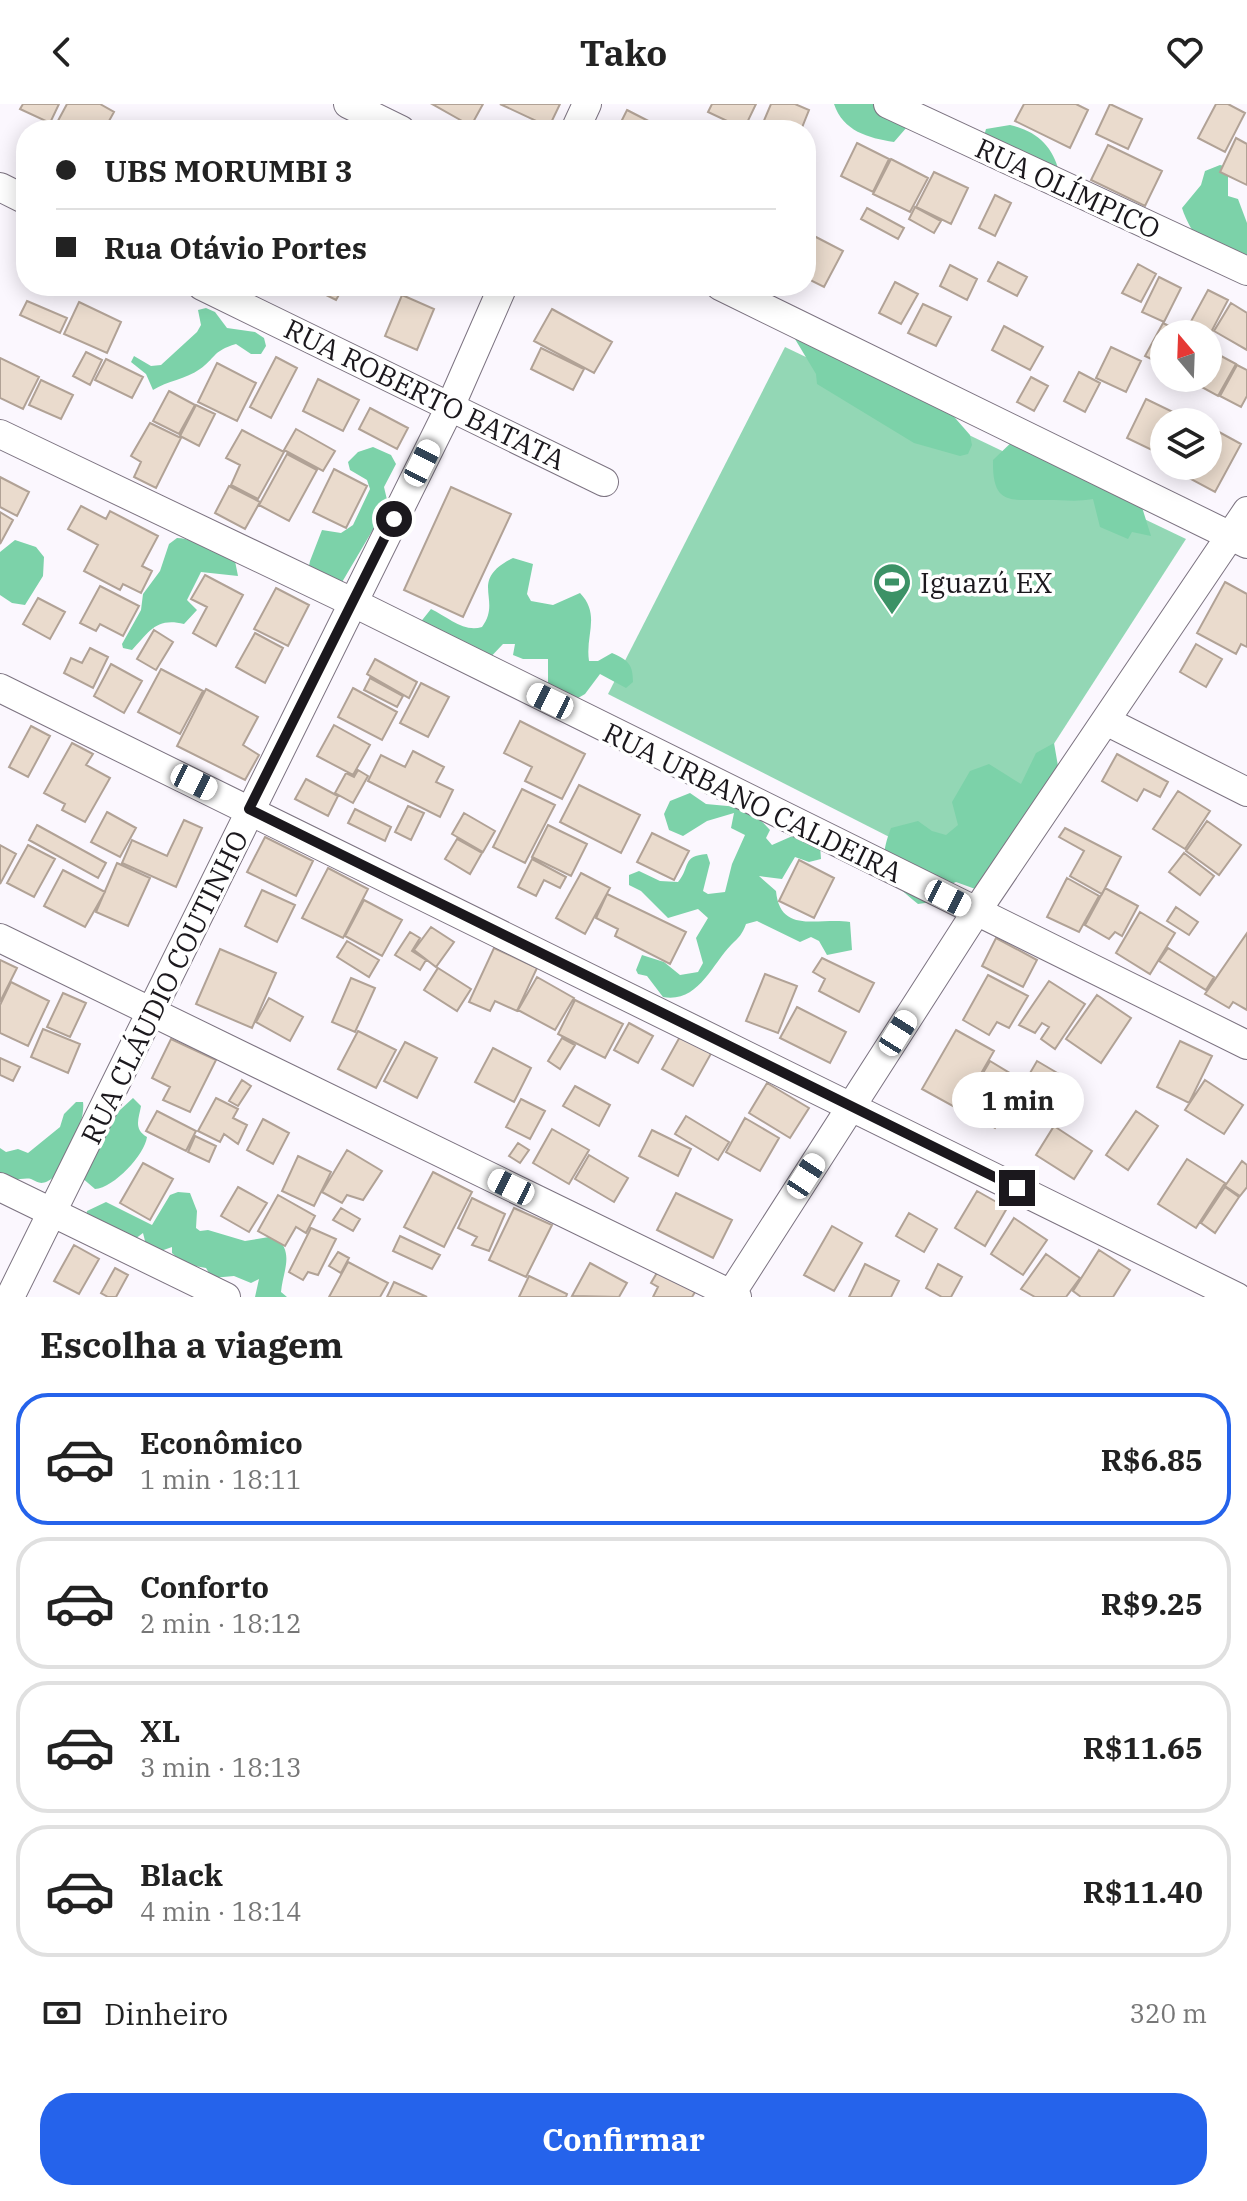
<!DOCTYPE html>
<html lang="pt">
<head>
<meta charset="utf-8">
<style>
	:root { --surface:#fff; --page:#f2f2f2; --text:#222; --muted:#767676; --line:#e0e0e0; --accent:#2563eb }
	body { margin:0; font-family:"IBM Plex Serif",serif; background:var(--page); color:var(--text); height:100vh; display:flex; flex-direction:column; font-size:30px; white-space:nowrap }
	* { box-sizing:border-box; margin:0 }
	p { font-size:26px; color:var(--muted) }
	.icon { flex:none; width:44px; height:44px; fill:none; stroke:currentColor; stroke-width:2; stroke-linecap:round; stroke-linejoin:round }
	.map { position:relative; height:1193px; overflow:hidden }
	.sheet { display:flex; flex-direction:column; background:var(--surface); flex:1 }
	.sheet>* { flex:none }
	.hud { position:absolute; left:16px; top:16px; width:800px; height:176px; border-radius:32px; box-shadow:0 4px 20px #0003; display:grid; align-content:center; height:176px; padding:0 40px; background:var(--surface) }
	.needle { width:52px; rotate:341deg }
	.fabs { position:absolute; left:1150px; top:216px; display:grid; gap:16px }
	.fabs a { display:grid; place-items:center; width:72px; height:72px; border-radius:50%; background:var(--surface); box-shadow:0 4px 20px #0003; font-size:40px }
	.end { position:absolute; width:36px; height:36px; margin:-18px; border:10px solid #1b181d; background:#fff; box-shadow:0 0 0 4px #fff }
	.from { border-radius:50% }
	.bubble { position:absolute; height:56px; border-radius:28px; background:var(--surface); box-shadow:0 4px 20px #0003; font-size:26px; font-weight:700; line-height:56px; text-align:center }
	.car { position:absolute; width:24px; height:48px; margin:-24px -12px; border-radius:10px; box-shadow:0 0 6px 2px #0007; background:linear-gradient(#fff 24%,#345 0 40%,#fff 0 76%,#345 0 86%,#fff 0) }
	.hud b { display:flex; align-items:center; gap:28px; height:76px; font-size:30px }
	.hud b+b { border-top:2px solid var(--line) }
	.hud i { width:20px; height:20px; background:var(--text) }
	ul { padding:0; list-style:none }
	li { display:flex; align-items:center; gap:24px; height:132px; margin:0 16px 12px; padding:0 24px; border:4px solid var(--line); border-radius:32px }
	li div { flex:1 }
	li b { display:block; font-size:30px }
	li em { font-style:normal; font-weight:700 }
	li.current { border-color:var(--accent) }
	li>.icon { width:72px; height:72px; stroke-width:1.5 }
	h2 { padding:0 40px; font-size:36px; line-height:96px }
	.pay { display:flex; align-items:center; gap:20px; height:88px; padding:0 40px; font-size:30px }
	.pay p { margin-inline-start:auto }
	.button { display:flex; gap:16px; margin-top:auto; padding:16px 40px }
	.button a { flex:1; height:92px; border-radius:32px; background:var(--accent); color:#fff; font-size:32px; font-weight:700; line-height:92px; text-align:center }
	header { display:flex; justify-content:space-between; align-items:center; height:104px; padding:0 40px; background:var(--surface); font-size:36px; font-weight:700 }
	.map>svg:first-child { display:block }
	.green { fill:#93d7b5 }
	.forest { fill:#7cd2a9 }
	.building { fill:#eadbcd; stroke:#b1a296; stroke-width:2 }
	.lines { fill:none; stroke-linecap:round; stroke-linejoin:round }
	.street-casing { stroke:#7c7381; stroke-width:30 }
	.street { stroke:#fff; stroke-width:28 }
	.route { stroke:#1b181d; stroke-width:10 }
	.labels { text-anchor:middle; dominant-baseline:central; stroke-width:7; stroke-linejoin:round; paint-order:stroke }
	.street-label { font-size:28px; fill:#1b181d; stroke:#fff }
	.poi-label { font-size:28px; fill:#1b181d; stroke:#fff; text-anchor:start }
</style>
</head>
<body>
<header><svg class="icon" aria-label="back" viewBox="0 0 24 24"><path d="M15 5l-7 7 7 7"/></svg>Tako<svg class="icon" aria-label="heart" viewBox="0 0 24 24"><path d="M12 20l-8-8c-3-5 5-10 8-4 3-6 11-1 8 4z"/></svg></header>
<div class="map">
<svg width="1247" height="1193" viewBox="0 0 1247 1193">
	<rect width="100%" height="100%" fill="#fbf7fe"/>
	<path class="green" d="M785 243 1186 435 968 773 608 590Z"/>
	<path class="forest" d="M834 0H912L907 23 894 38C868 34 843 27 834 0Z
		M1010 21C1036 27 1053 42 1059 68L1000 66 980 59 978 53 986 25Z
		M1220 61 1228 63V92L1238 95 1247 119V182C1223 175 1189 128 1182 104L1201 81 1205 67Z
		M206 204 215 208 227 224 255 228 264 234 266 242 261 250H251L236 240C212 247 215 255 200 265 186 275 167 277 153 286L146 270 131 258 134 252 151 262 161 261 197 228 201 221 198 206Z
		M811 231 949 307 970 331 972 341 968 350 960 352 914 339 817 280 816 270 795 235Z
		M1016 334 1141 400 1151 432 1132 428 1128 435 1100 423 1093 395C1077 398 1064 396 1048 396 1012 395 992 404 993 356Z
		M373 343 391 351 396 360 384 383 388 400 338 485 309 462 310 457 322 426 341 429 353 421 370 385 367 376 350 366 348 358 358 348Z
		M177 434C200 435 214 450 235 457L238 472 201 468 187 496 197 506 184 520C156 513 149 528 132 546L123 544 122 540 141 506 143 490 160 467 169 440Z
		M15 436 36 443 44 453 43 472 25 501 12 499 0 491V448Z
		M513 454 533 460 527 490 531 497 553 501 580 489C601 511 585 531 589 557H598L612 549C628 556 633 560 633 578L626 584 600 570 585 590 573 597 548 587V555H523L513 551 515 540H503L485 559 419 520 431 505C448 513 464 529 482 523 503 495 467 477 513 454Z
		M1054 639 1058 662 1042 693 978 786 956 778 946 782 939 797 918 800C888 775 875 765 891 724L918 717 932 727 946 731 958 721 952 698 970 667 989 660 1021 680 1036 649Z
		M690 689 706 700 749 704 770 726 766 734 772 741 797 730 820 741 821 755 809 758 795 753 782 775 759 772 776 787C780 831 819 813 850 818L852 846 827 851 819 837 811 833 800 838 757 817 746 820C742 831 739 833 731 841 711 862 698 899 663 893L647 872 638 870 636 866 642 851 664 858 680 871 698 868 703 859 696 834 708 814 698 805 668 814 641 787 629 781V771L639 767 660 777 678 778C691 763 681 752 707 750L710 759 703 787 708 790 725 788 732 760 745 731 731 724 734 709 707 717 683 732 669 726 664 710 670 697Z
		M133 994 141 1002C139 1014 133 1025 147 1033 145 1050 114 1084 95 1085L81 1073 107 1018Z
		M76 998H83C86 1016 65 1070 48 1077 40 1081 38 1078 31 1075 24 1073 8 1078 0 1078V1044L6 1048 18 1045 28 1049 60 1023 64 1010Z
		M178 1088 190 1089 197 1107 196 1124 200 1127 208 1126 245 1137 275 1132C295 1149 283 1166 281 1188L287 1193H255L259 1175 251 1179 234 1172 212 1174 206 1164 184 1160 172 1149V1143L158 1148 147 1145 143 1129 131 1138 86 1113 87 1107 106 1098 152 1121 170 1091Z"/>
	<path class="building" d="M23 0H59L50 19 20 5Z
		M67 0H100L114 8 104 26H53Z
		M432 0H483L471 22Z
		M500 0H560L549 23Z
		M712 0H756L744 25 708 8Z
		M771 0H795L809 6 801 26H760Z
		M1024 0H1076L1088 6 1070 44 1015 17Z
		M1110 0 1142 15 1128 45 1096 30Z
		M1216 0H1228L1245 9 1225 48 1198 34Z
		M627 6 666 26H617Z
		M1236 34 1247 40V81L1220 68Z
		M857 39 889 55 873 88 841 72Z
		M1108 41 1162 67 1145 102 1091 76Z
		M891 55 928 74 910 108 873 90Z
		M934 68 968 84 951 120 916 103Z
		M995 91 1011 99 995 132 979 124Z
		M915 103 941 117 934 129 909 115Z
		M867 104 904 124 898 135 861 115Z
		M814 132 843 147 824 183 806 174V148Z
		M998 158 1027 173 1017 192 988 177Z
		M1138 160 1156 170 1141 198 1122 189Z
		M950 161 977 175 967 196 940 182Z
		M1159 173 1181 184 1164 218 1142 208Z
		M895 178 918 190 901 220 879 209Z
		M308 182H344L336 196Z
		M1208 186 1228 196 1209 232 1189 221Z
		M402 191 434 205 417 246 385 232Z
		M27 197 67 214 60 229 20 211Z
		M79 198 121 218 107 249 64 230Z
		M1231 199 1247 209V246L1214 227Z
		M923 200 951 213 936 242 908 229Z
		M552 205 612 238 594 269 534 237Z
		M1163 219 1184 230H1164V261L1145 252Z
		M1004 222 1043 243 1030 266 992 246Z
		M1111 243 1141 257 1126 288 1096 274Z
		M541 244 584 265 573 286 531 265Z
		M1208 245 1236 260 1218 292 1187 275 1208 274Z
		M86 248 102 256 90 281 73 272Z
		M276 253 297 264 271 314 250 303Z
		M0 254 39 273 23 305 0 294Z
		M106 255 143 273 132 294 95 276Z
		M217 259 256 279 237 317 198 298Z
		M1237 261 1247 266V292L1241 303 1220 292Z
		M1079 268 1100 279 1085 308 1064 297Z
		M1031 273 1048 282 1034 307 1017 298Z
		M318 275 359 296 343 327 303 307Z
		M41 276 73 291 61 315 29 301Z
		M169 287 195 301 179 330 153 317Z
		M1146 295 1175 309 1171 318H1164V332L1156 348 1127 334Z
		M196 301 215 310 199 342 180 332Z
		M370 304 408 324 397 345 359 325Z
		M150 319 181 334 156 384 134 373 141 358 131 352Z
		M1208 322 1241 340 1215 388 1174 366 1177 362H1208Z
		M296 325 335 347 323 367 284 346Z
		M242 326 284 348 258 395 231 381 240 361 226 354Z
		M287 350 317 366 289 417 259 401Z
		M334 365 367 382 346 424 313 408Z
		M0 373 29 388 17 412 0 403Z
		M229 382 260 398 245 425 215 409Z
		M451 383 511 410 463 513 404 486Z
		M81 402 106 415 110 407 158 432 142 462 152 467 141 489 123 480 120 486 84 467 98 441 68 425Z
		M0 408 13 416 0 440Z
		M205 471 243 491 216 542 193 529 207 503 191 495Z
		M1225 478 1247 490V543L1241 540 1236 550 1197 529Z
		M100 482 139 502 123 532 100 520 96 527 80 519Z
		M276 484 309 501 288 542 254 525Z
		M38 494 65 508 50 535 23 520Z
		M154 526 173 538 156 566 137 555Z
		M255 529 283 544 265 579 236 563Z
		M1196 540 1222 555 1206 583 1180 568Z
		M90 544 108 553 93 584 64 569 71 554 82 559Z
		M375 555 417 578 409 594 367 570Z
		M111 560 142 577 124 609 94 592Z
		M161 565 203 587 180 630 138 608Z
		M370 574 403 592 397 603 364 586Z
		M421 579 449 593 428 633 400 619Z
		M353 584 397 608 382 636 338 613Z
		M206 585 258 613 243 641 259 651 245 676 177 642Z
		M520 617 585 650 562 695 525 677 532 663 504 649Z
		M334 621 370 641 353 671 317 652Z
		M31 622 50 632 28 673 9 663Z
		M72 639 93 650 86 661 110 674 85 718 62 706 65 700 44 689Z
		M413 647 444 663 436 678 453 686 440 713 368 677 381 651 405 663Z
		M1117 650 1168 678 1160 693 1144 685 1137 697 1102 677Z
		M358 666 368 672 353 699 335 689 346 669 354 673Z
		M306 675 338 692 328 712 295 695Z
		M579 681 640 711 621 749 560 718Z
		M522 685 555 701 525 759 493 743Z
		M1178 687 1210 707 1185 745 1153 725Z
		M408 702 424 709 411 736 395 728Z
		M355 705 391 723 385 737 348 719Z
		M107 708 136 724 120 753 91 738Z
		M464 709 495 727 483 748 452 730Z
		M184 716 202 724 176 783 122 759 132 736 167 752Z
		M1207 717 1241 741 1219 771 1186 747Z
		M37 721 106 759 98 774 29 736Z
		M548 721 587 740 571 772 532 753Z
		M1065 724 1121 753 1102 790 1070 772 1084 747 1059 733Z
		M652 729 689 747 674 776 637 758Z
		M265 733 313 757 296 792 247 768Z
		M457 735 482 749 470 770 445 755Z
		M0 741 16 750 0 780Z
		M28 741 55 755 34 793 7 779Z
		M1184 749 1214 772 1200 791 1169 768Z
		M532 755 566 773 560 784 544 776 536 792 518 783Z
		M799 756 834 774 814 814 779 797Z
		M117 759 150 774 128 822 96 808Z
		M328 764 368 785 343 834 302 814Z
		M63 766 105 788 85 823 44 802Z
		M581 769 610 784 585 830 556 814Z
		M1067 774 1099 792 1079 828 1047 813Z
		M1105 784 1138 802 1122 832 1115 828 1109 835 1085 821Z
		M262 786 295 801 277 838 245 822Z
		M607 790 686 828 670 860 615 832 618 825 596 814Z
		M364 796 402 816 382 852 345 832Z
		M1176 803 1198 818 1189 831 1167 817Z
		M1140 808 1175 829 1150 870 1116 849Z
		M431 823 454 838 436 863 414 846Z
		M410 828 420 834 412 847 426 856 420 866 395 851Z
		M1247 829V906L1233 898 1229 904 1205 890Z
		M996 834 1037 856 1023 883 982 862Z
		M347 837 379 856 369 873 337 853Z
		M494 844 537 864 517 907 495 897 490 907 469 898Z
		M1168 844 1214 873 1206 886 1159 857Z
		M220 845 276 869 252 924 196 900Z
		M822 854 874 879 859 908 819 887 825 875 813 868Z
		M0 856 17 864 0 898Z
		M438 864 471 885 457 907 424 886Z
		M765 870 797 882 778 929 746 917Z
		M988 871 1028 892 1009 924 997 918 989 931 963 916Z
		M537 873 574 894 555 926 518 906Z
		M351 874 375 884 355 928 332 918Z
		M1049 877 1085 900 1055 945 1041 935 1049 923 1042 919 1035 929 1019 921Z
		M11 878 49 897 28 942 0 929V901Z
		M63 889 86 899 70 933 47 923Z
		M1097 891 1131 914 1101 959 1066 935Z
		M269 894 303 913 290 937 256 918Z
		M575 896 623 920 605 954 558 930Z
		M797 903 846 928 830 959 780 934Z
		M629 919 653 932 638 959 614 946Z
		M43 925 80 940 68 969 31 953Z
		M956 926 994 947 960 1006 922 985Z
		M358 927 396 946 376 984 338 965Z
		M682 929 713 946 693 982 662 965Z
		M562 934 575 941 560 965 548 957Z
		M171 935 216 956 190 1008 163 996 170 983 152 974Z
		M1180 937 1212 952 1189 999 1157 983Z
		M405 938 437 954 417 994 384 977Z
		M493 944 531 964 514 998 475 978Z
		M0 954 20 963 13 977 0 971Z
		M990 957 1023 977 995 1024 962 1005Z
		M1037 957 1071 977 1044 1022 1011 1002Z
		M242 976 251 982 238 1002 229 997Z
		M1205 976 1243 1001 1224 1030 1185 1006Z
		M767 979 809 1004 790 1034 749 1009Z
		M575 982 610 1001 599 1022 563 1002Z
		M216 994 238 1005 233 1014 247 1021 238 1040 224 1030 220 1038 198 1027Z
		M521 995 545 1007 530 1035 506 1023Z
		M157 1007 196 1027 186 1047 146 1027Z
		M1136 1007 1158 1022 1128 1066 1106 1051Z
		M686 1012 729 1038 718 1056 675 1030Z
		M745 1014 779 1034 760 1067 726 1048Z
		M263 1015 289 1029 273 1060 247 1046Z
		M1054 1022 1092 1047 1074 1075 1036 1051Z
		M552 1025 589 1046 569 1080 533 1059Z
		M652 1026 691 1045 678 1072 639 1052Z
		M195 1032 216 1042 209 1058 188 1048Z
		M518 1039 529 1046 520 1059 509 1052Z
		M347 1046 382 1067 363 1096 347 1091 342 1099 322 1088Z
		M589 1051 628 1074 614 1098 575 1075Z
		M298 1052 331 1068 314 1102 282 1087Z
		M1187 1055 1225 1079 1196 1124 1158 1100Z
		M1242 1057 1247 1061V1083L1240 1092 1225 1082Z
		M143 1059 173 1075 150 1116 120 1099Z
		M433 1068 472 1088 444 1143 404 1123Z
		M238 1083 267 1099 249 1128 221 1112Z
		M1225 1083 1239 1093 1215 1129 1201 1119Z
		M977 1087 1007 1104 985 1142 955 1124Z
		M676 1089 732 1116 713 1154 657 1126Z
		M278 1091 315 1112 306 1129 296 1123 285 1142 258 1127Z
		M472 1094 505 1110 489 1147 472 1141 477 1133 458 1124Z
		M341 1104 360 1115 353 1127 333 1116Z
		M514 1104 552 1121 526 1173 489 1156Z
		M909 1109 937 1125 924 1148 896 1132Z
		M1014 1114 1047 1136 1023 1171 991 1150Z
		M832 1122 862 1139 834 1187 804 1171Z
		M311 1124 336 1135 318 1171 308 1168 303 1176 289 1168Z
		M400 1132 440 1151 432 1165 393 1147Z
		M74 1141 99 1155 79 1190 54 1177Z
		M1099 1146 1130 1166 1113 1193H1081L1073 1187Z
		M338 1148 349 1154 341 1169 329 1162Z
		M1046 1150 1080 1174 1066 1193H1035L1021 1185Z
		M348 1158 388 1179 380 1193H329Z
		M590 1159 627 1179 619 1193 572 1192Z
		M865 1160 899 1177 891 1193H849Z
		M938 1160 962 1173 951 1193H942L926 1184Z
		M115 1164 128 1171 116 1193H108L101 1189Z
		M658 1167 695 1188 692 1193H653L658 1183 651 1179Z
		M529 1172 567 1190 566 1193H519Z
		M394 1178 427 1193H387Z"/>
	<g class="lines">
		<defs>
			<path id="street" d="M348 0 401 26
				M888 0 1247 167
				M575 26 587 0
				M0 83 26 96
				M202 182 604 378
				M720 182 1247 440
				M0 330 352 498 1247 941
				M0 584 1237 1193
				M1108 618 1247 688
				M0 834 737 1193
				M0 1083 226 1193
				M10 1193 450 303 503 182
				M729 1193 976 808 1247 407"/>
		</defs>
		<use href="#street" class="street-casing"/>
		<use href="#street" class="street"/>
	</g>
	<g class="lines">
		<path class="route" d="M394 415 249 705 1017 1084"/>
	</g>
	<defs>
		<symbol id="stadium-pin" viewBox="-11 -11 22 30"><path d="M0 17L-7.5 6A9.5 9.5 0 1 1 7.5 6Z" fill="#3c9266" stroke="#fff"/><path d="M0-5a6.5 5 0 1 0 0 10a6.5 5 0 1 0 0-10ZM-3.5-1.8h7v3.6h-7Z" fill="#fff"/></symbol>
	</defs>
	<g fill-rule="evenodd">
		<use href="#stadium-pin" x="870" y="456" width="44" height="60"/>
	</g>
	<g class="labels">
		<g class="street-label">
			<text transform="translate(1068 84) rotate(25)">RUA OLÍMPICO</text>
			<text transform="translate(425 290) rotate(26)">RUA ROBERTO BATATA</text>
			<text transform="translate(753 698) rotate(26)">RUA URBANO CALDEIRA</text>
			<text transform="translate(164 883) rotate(-64)">RUA CLÁUDIO COUTINHO</text>
		</g>
		<g class="poi-label">
			<text x="920" y="478">Iguazú EX</text>
		</g>
	</g>
</svg>
<div class="fabs">
<a><svg class="needle" viewBox="-14 -14 28 28"><path d="M0-13l5 13h-10z" fill="#e53935"/><path d="M0 13l5-13h-10z" fill="#767676"/></svg></a>
<a><svg class="icon" aria-label="layers" viewBox="0 0 24 24"><path d="M12 4l9 5-9 5-9-5zM3 14l9 5 9-5"/></svg></a>
</div>
<i class="end from" style="left:394px;top:415px"></i>
<i class="end" style="left:1017px;top:1084px"></i>
<div class="bubble" style="left:952px;top:968px;width:132px">1 min</div>
<i class="car" style="left:422px;top:359px;rotate:27deg"></i>
<i class="car" style="left:550px;top:597px;rotate:296deg"></i>
<i class="car" style="left:194px;top:678px;rotate:116deg"></i>
<i class="car" style="left:948px;top:794px;rotate:117deg"></i>
<i class="car" style="left:898px;top:929px;rotate:32deg"></i>
<i class="car" style="left:806px;top:1072px;rotate:33deg"></i>
<i class="car" style="left:511px;top:1083px;rotate:296deg"></i>
<div class="hud">
<b><i class="from"></i>UBS MORUMBI 3</b>
<b><i></i>Rua Otávio Portes</b>
</div>
</div>
<section class="sheet">
<h2>Escolha a viagem</h2>
<ul>
<li class="current"><svg class="icon" aria-label="car" viewBox="0 0 24 24"><path d="M5 17H2v-5l4-1 3-4h7l3 4 3 1v5h-3M9 17h6M6 11h13"/><circle cx="7" cy="17" r="2"/><circle cx="17" cy="17" r="2"/></svg><div><b>Econômico</b><p>1 min · 18:11</p></div><em>R$6.85</em></li>
<li><svg class="icon" aria-label="car" viewBox="0 0 24 24"><path d="M5 17H2v-5l4-1 3-4h7l3 4 3 1v5h-3M9 17h6M6 11h13"/><circle cx="7" cy="17" r="2"/><circle cx="17" cy="17" r="2"/></svg><div><b>Conforto</b><p>2 min · 18:12</p></div><em>R$9.25</em></li>
<li><svg class="icon" aria-label="car" viewBox="0 0 24 24"><path d="M5 17H2v-5l4-1 3-4h7l3 4 3 1v5h-3M9 17h6M6 11h13"/><circle cx="7" cy="17" r="2"/><circle cx="17" cy="17" r="2"/></svg><div><b>XL</b><p>3 min · 18:13</p></div><em>R$11.65</em></li>
<li><svg class="icon" aria-label="car" viewBox="0 0 24 24"><path d="M5 17H2v-5l4-1 3-4h7l3 4 3 1v5h-3M9 17h6M6 11h13"/><circle cx="7" cy="17" r="2"/><circle cx="17" cy="17" r="2"/></svg><div><b>Black</b><p>4 min · 18:14</p></div><em>R$11.40</em></li>
</ul>
<div class="pay"><svg class="icon" aria-label="cash" viewBox="0 0 24 24"><path d="M3 7h18v10H3z"/><circle cx="12" cy="12" r="2"/></svg>Dinheiro<p>320 m</p></div>
<div class="button"><a>Confirmar</a></div>
</section>
</body>
</html>
